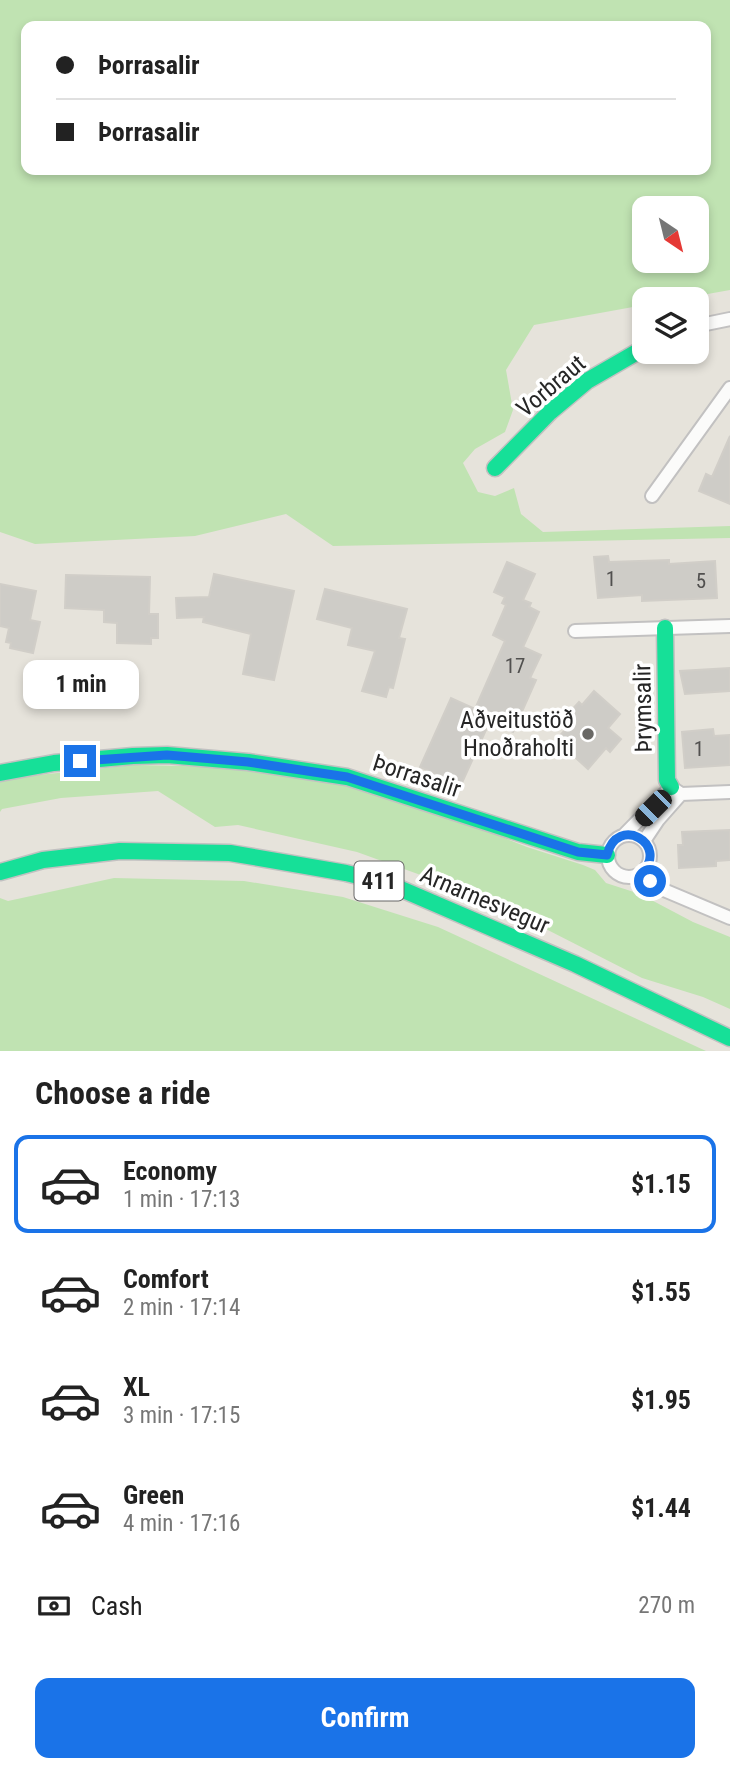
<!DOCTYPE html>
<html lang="en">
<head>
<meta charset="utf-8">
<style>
	:root { --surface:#fff; --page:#f6f6f6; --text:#222; --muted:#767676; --line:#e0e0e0; --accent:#1a73e8 }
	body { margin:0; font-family:"Roboto Condensed",sans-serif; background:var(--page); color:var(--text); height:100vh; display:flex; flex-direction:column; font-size:26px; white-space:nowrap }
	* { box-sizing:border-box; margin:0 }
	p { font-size:23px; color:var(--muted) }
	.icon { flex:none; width:38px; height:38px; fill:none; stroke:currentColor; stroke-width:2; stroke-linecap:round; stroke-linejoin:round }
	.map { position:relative; height:1051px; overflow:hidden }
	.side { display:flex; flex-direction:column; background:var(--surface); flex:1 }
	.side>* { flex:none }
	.hud { position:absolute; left:21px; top:21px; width:690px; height:154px; border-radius:14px; box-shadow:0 4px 10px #0003; display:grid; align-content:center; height:154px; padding:0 35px; background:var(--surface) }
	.needle { width:46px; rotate:145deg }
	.controls { position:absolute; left:632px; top:196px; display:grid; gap:14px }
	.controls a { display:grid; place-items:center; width:77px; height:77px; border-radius:14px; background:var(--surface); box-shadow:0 4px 10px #0003; font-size:35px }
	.end { position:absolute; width:32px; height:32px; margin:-16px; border:9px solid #1a73e8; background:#fff; box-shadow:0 0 0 4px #fff }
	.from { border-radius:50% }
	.bubble { position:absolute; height:49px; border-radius:14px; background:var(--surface); box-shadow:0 4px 10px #0003; font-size:23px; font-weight:700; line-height:49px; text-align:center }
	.car { position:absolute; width:21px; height:42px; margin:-21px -10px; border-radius:9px; box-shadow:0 0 5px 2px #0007; background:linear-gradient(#222 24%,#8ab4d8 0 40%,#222 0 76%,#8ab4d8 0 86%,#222 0) }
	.hud b { display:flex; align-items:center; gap:24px; height:66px; font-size:26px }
	.hud b+b { border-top:2px solid var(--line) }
	.hud i { width:18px; height:18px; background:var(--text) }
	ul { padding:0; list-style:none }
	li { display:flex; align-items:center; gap:21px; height:98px; margin:0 14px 10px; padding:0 21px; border:4px solid transparent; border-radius:14px }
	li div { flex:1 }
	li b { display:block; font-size:26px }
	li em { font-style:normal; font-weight:700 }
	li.selected { border-color:var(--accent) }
	li>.icon { width:63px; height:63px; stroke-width:1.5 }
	h2 { padding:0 35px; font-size:32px; line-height:84px }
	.pay { display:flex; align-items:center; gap:18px; height:77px; padding:0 35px; font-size:26px }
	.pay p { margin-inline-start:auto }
	.action { display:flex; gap:14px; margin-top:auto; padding:14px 35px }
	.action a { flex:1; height:80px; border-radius:14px; background:var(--accent); color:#fff; font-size:28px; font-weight:700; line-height:80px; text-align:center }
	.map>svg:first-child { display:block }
	.green { fill:#c0e3b2; fill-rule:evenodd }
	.building { fill:#ceccc7; stroke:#d1cec8; stroke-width:2 }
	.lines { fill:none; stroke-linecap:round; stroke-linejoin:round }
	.street-casing { stroke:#c2c1c1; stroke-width:16 }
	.fast-casing { stroke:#c2c1c1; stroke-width:19 }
	.street { stroke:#fbfbfa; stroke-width:12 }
	.fast { stroke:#16e098; stroke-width:16 }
	.route { stroke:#1a73e8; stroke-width:9 }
	.poi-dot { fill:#696865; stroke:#fff; stroke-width:2.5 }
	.labels { text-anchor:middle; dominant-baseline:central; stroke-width:7; stroke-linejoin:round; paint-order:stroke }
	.number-label { font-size:21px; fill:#51504f }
	.shield { fill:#fff; stroke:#676767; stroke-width:2 }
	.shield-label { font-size:23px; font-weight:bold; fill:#262626 }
	.street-label { font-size:24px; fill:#262626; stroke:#fff }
	.poi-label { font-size:24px; fill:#262626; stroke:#fff; text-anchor:end }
</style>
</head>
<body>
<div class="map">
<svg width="730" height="1051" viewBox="0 0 730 1051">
	<rect width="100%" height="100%" fill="#e6e3db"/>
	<path class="green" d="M0 0H730V290L680 299H644V305L534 325 506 370 513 410 505 432 475 449 463 463 478 492 495 496 514 488 521 514 543 532 730 526V538L333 546 286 514 195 536 35 544 0 532ZM26 26H705V170H26ZM644 208H696V261H644Z
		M134 765 228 767 350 786 464 822 527 847 583 865 595 870 606 883 640 894 693 922 730 937V1009L703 997 642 978 487 899 357 852 238 825 215 827 158 791 61 798 2 809 0 812V779Z
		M114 878 244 881 343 897 438 927 706 1051H0V898L8 901Z"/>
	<path class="building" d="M730 436V504L699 491 706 474 712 477Z
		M608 556 609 562 669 560V564L715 561 717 598 642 601V595L598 598 594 557Z
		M507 562 535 574 523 600 531 603 529 607 539 612 523 647 541 655 530 678 536 680 513 732 490 721 461 785 420 767 451 698 475 709 505 641 493 635 506 605 502 603 505 597 494 592Z
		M214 574 294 591 274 680 243 674 251 634 203 622 204 617 177 618 176 598 209 597Z
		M66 575 150 577 149 614H158V638H151V644L117 643V623L104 622V610L65 608Z
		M0 584 36 591 30 620 40 622 33 653 10 648 11 643 6 642 9 628 0 626Z
		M325 589 407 609 399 638 405 639 393 688 389 687 386 697 362 691 375 651 348 645 352 628 317 619Z
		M730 668V691L685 694 680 671Z
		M594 691 620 714 608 728 621 739 610 752 606 748 588 769 556 740 565 730 559 724 579 702 582 705Z
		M713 729 714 736 730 735V765L685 768 682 732Z
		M730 830V860L716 861V866L679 868 678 845H683L682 832Z"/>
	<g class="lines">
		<defs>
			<path id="street" d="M696 326 730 319
				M652 496 730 388
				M575 631 730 626
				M608 856a21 21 0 1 1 42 0a21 21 0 1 1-42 0Z
				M624 835 671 787 681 794 730 792
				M644 841 658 820 681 794
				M642 873 659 888 730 918"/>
			<path id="fast" d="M495 468 550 412 587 381 644 348
				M665 628 667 780 671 787
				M0 773 54 763 133 756 167 755 248 762 347 777 578 852 607 855
				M0 872 43 860 120 851 230 853 346 873 387 883 575 964 730 1038"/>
		</defs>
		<use href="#street" class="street-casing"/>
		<use href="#fast" class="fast-casing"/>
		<use href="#street" class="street"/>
		<use href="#fast" class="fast"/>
	</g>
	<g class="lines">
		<path class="route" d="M80 761 167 755 248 762 347 777 578 852 607 855C617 814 670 844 642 873L650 881"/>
	</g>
	<circle class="poi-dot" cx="588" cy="734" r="7"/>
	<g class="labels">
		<g class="number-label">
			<text x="611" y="579">1</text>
			<text x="701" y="581">5</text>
			<text x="515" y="666">17</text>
			<text x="699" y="749">1</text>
		</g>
		<rect class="shield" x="354.5" y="861.5" width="49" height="39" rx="5"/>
		<g class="shield-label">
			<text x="379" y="881">411</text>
		</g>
		<g class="street-label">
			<text transform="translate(551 386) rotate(-40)">Vorbraut</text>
			<text transform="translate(643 708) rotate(-91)">Þrymsalir</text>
			<text transform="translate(417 776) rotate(18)">Þorrasalir</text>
			<text transform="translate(485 900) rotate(23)">Arnarnesvegur</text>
		</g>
		<g class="poi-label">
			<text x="574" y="720">Aðveitustöð<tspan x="574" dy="28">Hnoðraholti</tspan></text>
		</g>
	</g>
</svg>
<div class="controls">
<a><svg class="needle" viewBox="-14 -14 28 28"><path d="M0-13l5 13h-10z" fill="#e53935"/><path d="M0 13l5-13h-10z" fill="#767676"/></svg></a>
<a><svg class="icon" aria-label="layers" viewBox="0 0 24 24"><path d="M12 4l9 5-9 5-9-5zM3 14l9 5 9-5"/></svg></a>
</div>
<i class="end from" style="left:650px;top:881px"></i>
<i class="end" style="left:80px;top:761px"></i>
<div class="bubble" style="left:23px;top:660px;width:116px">1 min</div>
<i class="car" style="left:653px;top:808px;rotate:225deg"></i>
<div class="hud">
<b><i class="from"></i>Þorrasalir</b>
<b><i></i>Þorrasalir</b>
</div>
</div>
<section class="side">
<h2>Choose a ride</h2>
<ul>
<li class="selected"><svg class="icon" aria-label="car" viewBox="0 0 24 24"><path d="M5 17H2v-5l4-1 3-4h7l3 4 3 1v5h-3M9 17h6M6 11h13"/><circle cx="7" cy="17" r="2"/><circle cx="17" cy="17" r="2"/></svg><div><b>Economy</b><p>1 min · 17:13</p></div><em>$1.15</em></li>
<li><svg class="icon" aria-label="car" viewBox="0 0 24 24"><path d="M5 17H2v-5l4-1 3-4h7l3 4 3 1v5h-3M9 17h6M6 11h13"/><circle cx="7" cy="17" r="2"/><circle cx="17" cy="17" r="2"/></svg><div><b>Comfort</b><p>2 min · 17:14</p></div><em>$1.55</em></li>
<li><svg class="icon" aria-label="car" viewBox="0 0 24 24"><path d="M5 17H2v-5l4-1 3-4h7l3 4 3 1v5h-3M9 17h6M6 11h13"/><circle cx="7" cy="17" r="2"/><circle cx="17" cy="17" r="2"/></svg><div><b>XL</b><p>3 min · 17:15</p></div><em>$1.95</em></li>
<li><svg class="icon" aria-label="car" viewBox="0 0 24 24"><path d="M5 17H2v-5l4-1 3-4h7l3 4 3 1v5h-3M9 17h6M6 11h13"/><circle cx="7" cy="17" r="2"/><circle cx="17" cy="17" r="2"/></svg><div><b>Green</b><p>4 min · 17:16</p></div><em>$1.44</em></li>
</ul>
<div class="pay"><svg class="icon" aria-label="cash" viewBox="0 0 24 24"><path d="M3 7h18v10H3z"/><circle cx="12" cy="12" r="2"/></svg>Cash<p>270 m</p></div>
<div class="action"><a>Confirm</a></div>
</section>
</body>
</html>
